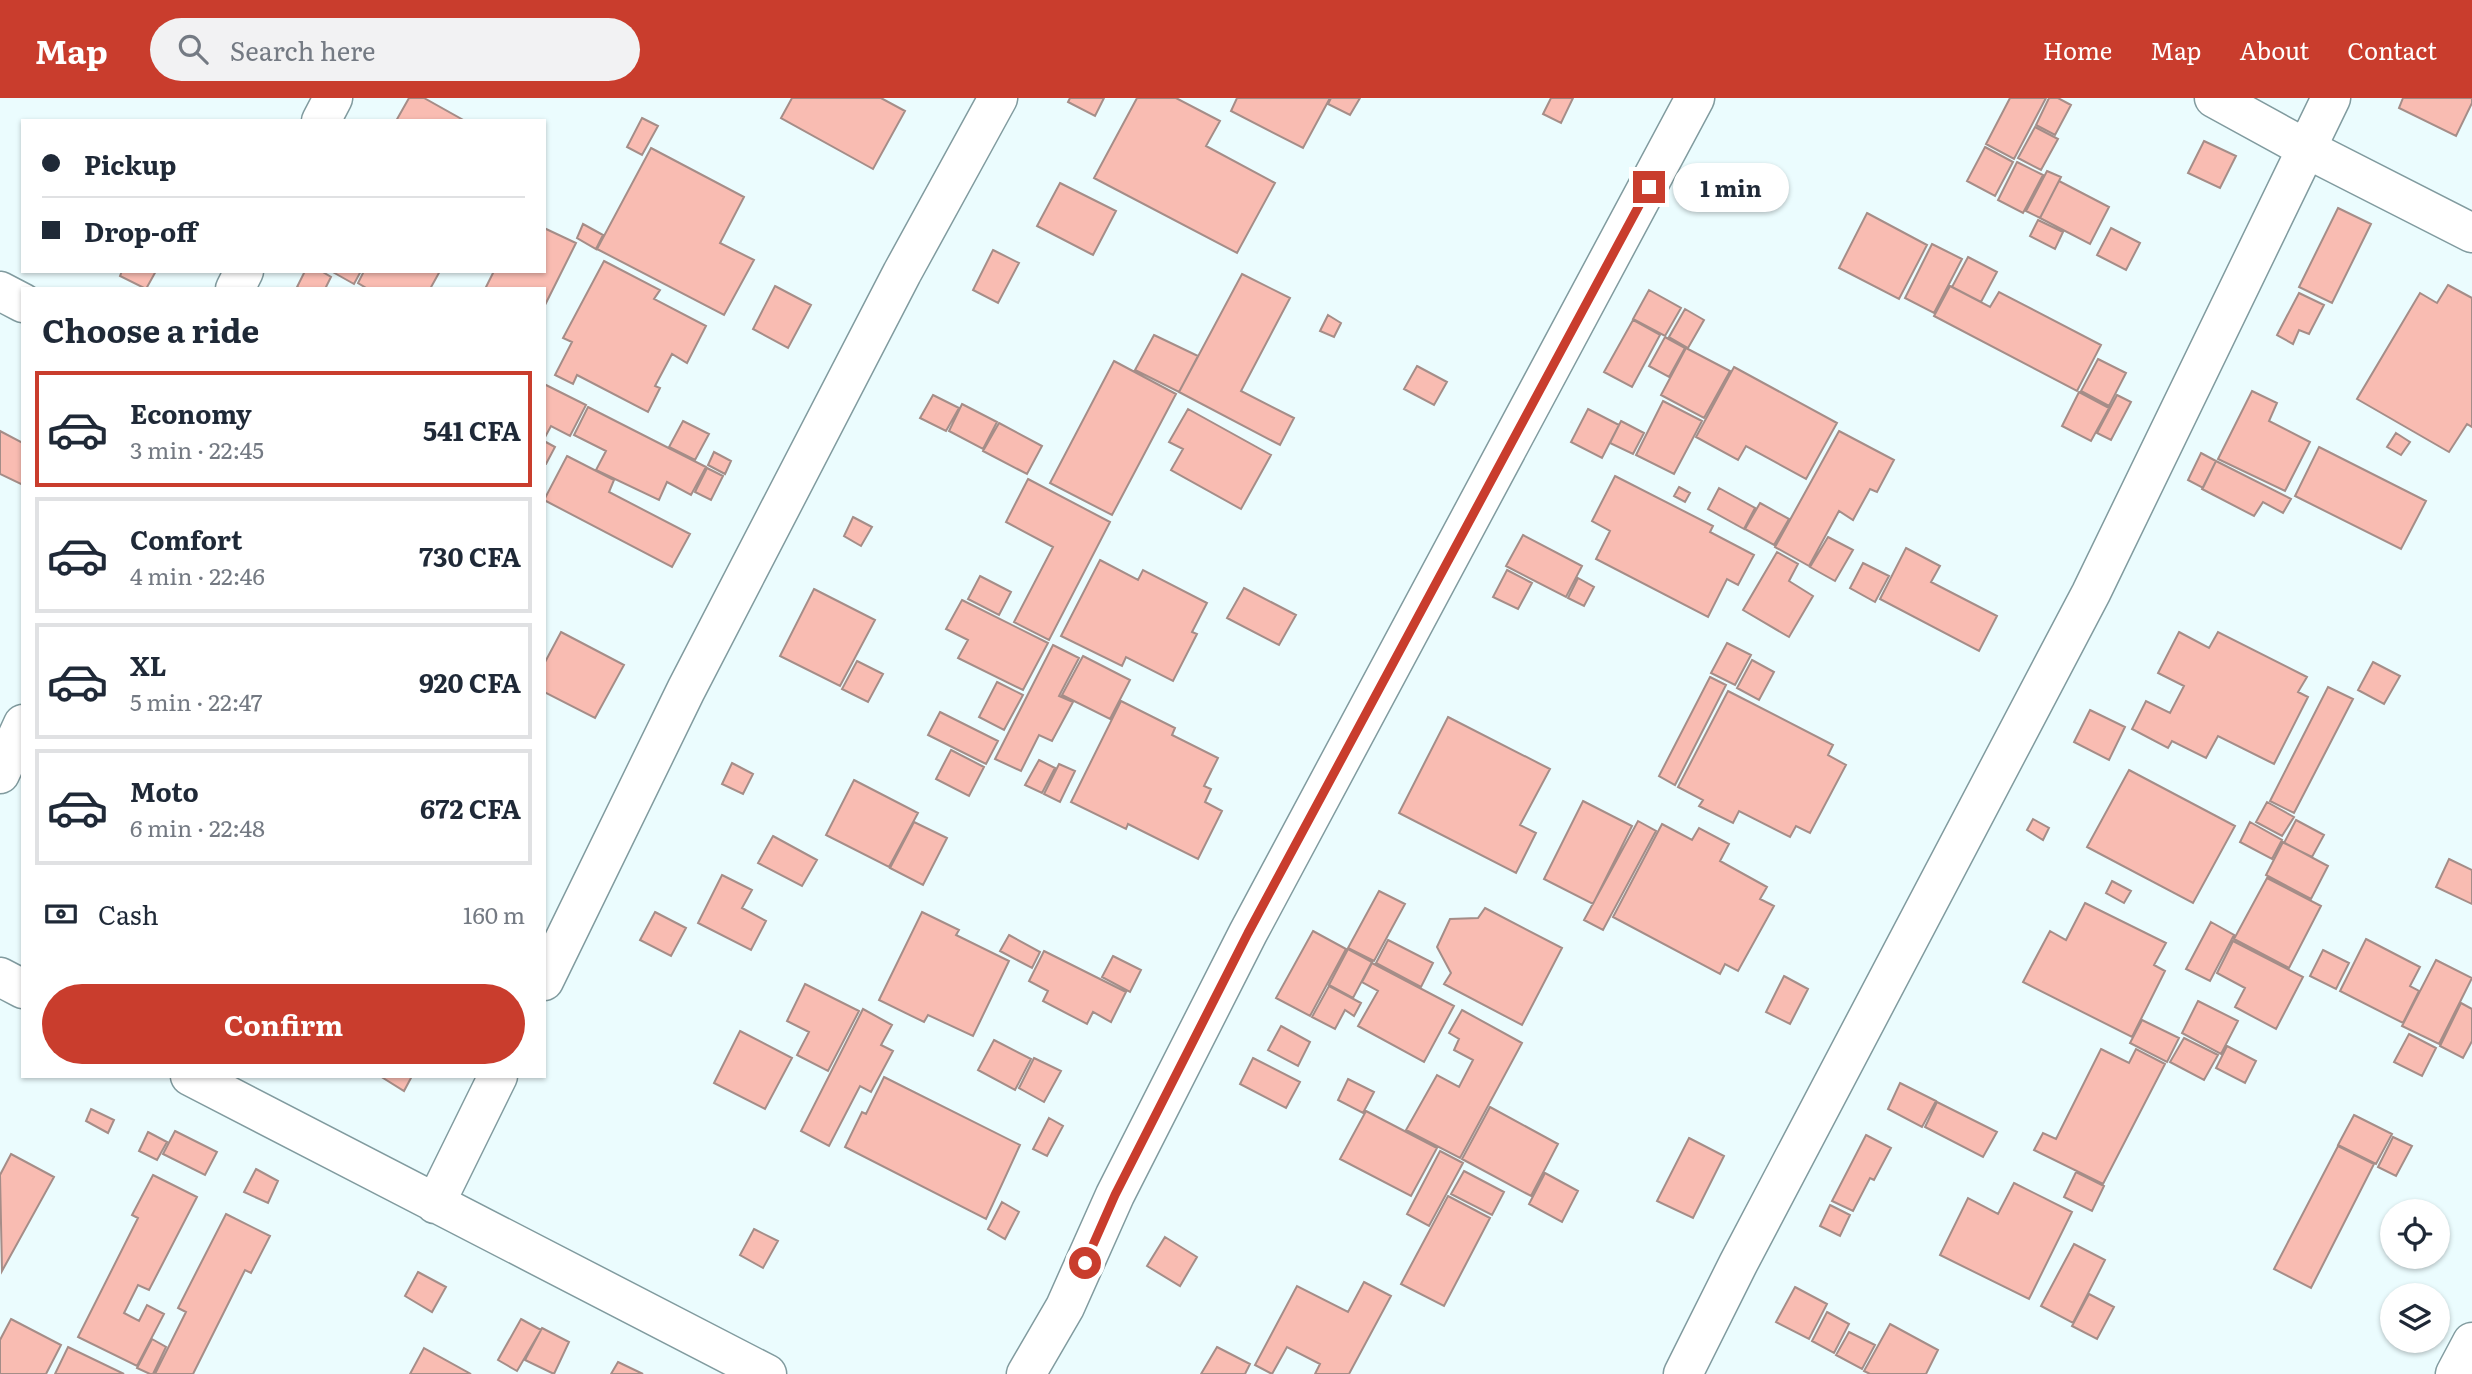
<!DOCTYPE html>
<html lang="en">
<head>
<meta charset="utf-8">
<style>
	:root { --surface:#fff; --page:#f2f2f3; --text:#1f2937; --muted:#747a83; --line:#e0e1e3; --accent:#c93d2d }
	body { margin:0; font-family:Literata,serif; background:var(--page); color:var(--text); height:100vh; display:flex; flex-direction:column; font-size:26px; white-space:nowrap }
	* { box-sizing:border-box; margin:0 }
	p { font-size:23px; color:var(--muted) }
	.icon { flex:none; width:38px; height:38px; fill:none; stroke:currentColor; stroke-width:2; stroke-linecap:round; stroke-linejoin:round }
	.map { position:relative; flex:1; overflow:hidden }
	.drawer { position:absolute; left:21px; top:189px; width:525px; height:791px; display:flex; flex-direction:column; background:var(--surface); border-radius:0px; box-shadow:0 2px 5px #0004 }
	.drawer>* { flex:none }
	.top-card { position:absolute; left:21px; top:21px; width:525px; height:154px; border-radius:0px; box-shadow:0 2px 5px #0004; display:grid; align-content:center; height:154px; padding:0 21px; background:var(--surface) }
	.tools { position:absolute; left:2380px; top:1101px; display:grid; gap:14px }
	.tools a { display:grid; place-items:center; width:70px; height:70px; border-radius:50%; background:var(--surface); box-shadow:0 2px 5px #0004; font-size:35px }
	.end { position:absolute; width:32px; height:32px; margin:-16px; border:9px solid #c93d2d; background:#fff; box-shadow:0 0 0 4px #fff }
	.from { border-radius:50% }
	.bubble { position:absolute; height:49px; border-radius:24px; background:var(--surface); box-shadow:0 2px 5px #0004; font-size:23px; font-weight:700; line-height:49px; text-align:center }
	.top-card b { display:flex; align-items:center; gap:24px; height:66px; font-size:26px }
	.top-card b+b { border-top:2px solid var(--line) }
	.top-card i { width:18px; height:18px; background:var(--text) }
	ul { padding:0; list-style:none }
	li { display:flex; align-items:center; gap:21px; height:116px; margin:0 14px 10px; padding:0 7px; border:4px solid var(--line); border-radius:0px }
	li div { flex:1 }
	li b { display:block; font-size:26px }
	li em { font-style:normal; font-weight:700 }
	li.on { border-color:var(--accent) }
	li>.icon { width:63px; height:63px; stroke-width:1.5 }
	h2 { padding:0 21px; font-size:32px; line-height:84px }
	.pay { display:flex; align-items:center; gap:18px; height:77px; padding:0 21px; font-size:26px }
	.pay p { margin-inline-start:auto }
	.cta { display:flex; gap:14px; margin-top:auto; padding:14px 21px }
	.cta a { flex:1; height:80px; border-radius:42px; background:var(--accent); color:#fff; font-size:28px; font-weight:700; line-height:80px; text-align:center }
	header { display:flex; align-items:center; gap:42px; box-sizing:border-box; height:98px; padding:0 35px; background:var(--accent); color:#fff }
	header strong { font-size:33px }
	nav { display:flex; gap:38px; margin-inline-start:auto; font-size:24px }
	.search { width:490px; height:63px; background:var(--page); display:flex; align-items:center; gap:18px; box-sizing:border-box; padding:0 24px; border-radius:38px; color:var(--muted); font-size:26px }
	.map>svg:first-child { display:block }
	.building { fill:#f9bcb2; stroke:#a58d88; stroke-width:2 }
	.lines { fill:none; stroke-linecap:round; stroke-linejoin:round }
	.minor-casing { stroke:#819b9f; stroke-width:41 }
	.minor { stroke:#fff; stroke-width:38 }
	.route { stroke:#c93d2d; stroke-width:9 }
</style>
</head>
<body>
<header>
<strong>Map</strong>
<div class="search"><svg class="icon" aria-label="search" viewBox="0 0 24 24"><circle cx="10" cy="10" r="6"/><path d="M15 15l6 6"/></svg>Search here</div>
<nav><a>Home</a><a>Map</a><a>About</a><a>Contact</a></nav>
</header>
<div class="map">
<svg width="2472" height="1276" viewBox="0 0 2472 1276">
	<rect width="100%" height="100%" fill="#ebfcfe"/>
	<path class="building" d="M409 0H424L465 23H396Z
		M792 0H881L905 13 873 71 781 20Z
		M1070 0H1104L1095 18 1068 4Z
		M1137 0H1176L1220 23 1206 48 1275 85 1237 155 1094 80Z
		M1237 0H1330L1303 50 1231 13Z
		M1331 0H1360L1350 17 1328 6Z
		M1551 0H1573L1561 25 1543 16Z
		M2010 0H2046L2014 61 1986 46Z
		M2049 0H2058L2071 7 2055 37 2036 27Z
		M2403 0H2472V5L2456 38 2399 10Z
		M642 20 658 28 642 57 627 49Z
		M2035 29 2058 41 2041 72 2018 60Z
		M2204 43 2236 58 2220 90 2188 75Z
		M1985 49 2013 64 1995 98 1967 83Z
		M651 50 744 99 720 145 754 162 724 217 597 151Z
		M2017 64 2043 77 2023 115 1998 102Z
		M2047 73 2061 79 2040 120 2026 113Z
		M2059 83 2109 109 2090 146 2040 120Z
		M1060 85 1116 113 1093 157 1037 128Z
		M2338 110 2371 126 2332 205 2299 189Z
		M1867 115 1927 147 1899 201 1839 170Z
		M2038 122 2063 134 2055 151 2030 138Z
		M583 126 603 137 596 151 577 140Z
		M544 130 576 145 544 209V191H485L494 173H544Z
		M2111 130 2140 145 2126 172 2097 157Z
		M1932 146 1962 161 1934 215 1905 200Z
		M993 152 1019 165 998 205 973 192Z
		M1968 159 1997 174 1981 204 1952 189Z
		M604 163 660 192 654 201 706 228 687 265 672 256 655 288 660 290 648 314 577 277 573 286 555 277 572 244 563 240Z
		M122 173H156L146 191 120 178Z
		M305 173H321L331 179 325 191H301L297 189Z
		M331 173H361L354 186Z
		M364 173H440L430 191H368L358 185Z
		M1242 176 1290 200 1241 293 1294 320 1280 347 1179 294Z
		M2448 187 2472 200V329L2467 326 2449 354 2357 301 2420 195 2437 205Z
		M775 188 811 207 788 250 753 231Z
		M1950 188 1990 209 1999 194 2101 247 2077 293 1934 218Z
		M1649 192 1681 210 1665 238 1633 221Z
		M2299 195 2324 207 2309 236 2299 232 2293 246 2277 237Z
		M1685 211 1704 222 1688 250 1669 239Z
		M1328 217 1341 225 1334 239 1320 233Z
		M1633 222 1660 237 1632 289 1604 274Z
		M1154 237 1198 258 1179 294 1135 272Z
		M1665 239 1685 250 1669 279 1649 268Z
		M1686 250 1730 273 1704 320 1661 297Z
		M2098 261 2126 275 2109 308 2081 293Z
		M1114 263 1176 296 1112 417 1050 385Z
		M1417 268 1447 284 1434 307 1404 291Z
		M1734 269 1837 325 1806 381 1746 348 1738 362 1696 339Z
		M544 286 586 307 570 338 551 328 544 341Z
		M2252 293 2277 305 2269 323 2310 344 2285 393 2218 361Z
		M2079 294 2109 310 2091 343 2062 328Z
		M933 297 959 310 946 333 920 320Z
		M2117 297 2131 304 2111 342 2097 335Z
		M1663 303 1702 323 1674 376 1636 357Z
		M962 306 997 324 983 351 949 333Z
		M588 309 706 369 691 397 667 384 659 402 596 372 606 353 574 337Z
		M1188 311 1271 357 1241 411 1171 372 1183 351 1169 344Z
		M1588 311 1619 327 1602 360 1571 344Z
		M683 323 709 336 695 362 669 349Z
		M1621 323 1644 335 1633 356 1610 345Z
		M999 325 1042 348 1027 376 983 353Z
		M0 333 23 345V387L0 376Z
		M1839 333 1894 362 1877 394 1870 391 1853 422 1839 413 1809 468 1775 449Z
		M2396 335 2410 344 2401 357 2387 349Z
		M544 343 555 349 546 366H544Z
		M2319 349 2426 403 2401 451 2295 398Z
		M714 354 731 363 725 376 708 367Z
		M2201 355 2216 363 2203 390 2188 382Z
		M567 358 614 382 609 394 690 436 672 469 544 402Z
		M2216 363 2291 401 2283 415 2263 404 2254 418 2202 391Z
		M707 370 723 378 711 402 695 394Z
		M1615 378 1713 428 1710 434 1754 457 1738 487 1727 481 1708 519 1596 461 1610 433 1592 423Z
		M1028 381 1110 424 1049 542 1014 524 1053 449 1006 424Z
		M1679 389 1690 395 1685 404 1674 398Z
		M1719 390 1755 410 1744 431 1708 411Z
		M1760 405 1789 421 1774 447 1745 431Z
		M853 419 872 429 861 448 844 438Z
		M1523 437 1582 468 1566 499 1506 468Z
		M1828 439 1853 452 1835 483 1810 469Z
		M1906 450 1940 468 1931 484 1997 518 1979 553 1880 501Z
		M1777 454 1798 466 1789 483 1813 498 1789 539 1743 512Z
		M1100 462 1138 482 1143 472 1207 505 1192 534 1197 536 1173 583 1126 559 1122 568 1061 538Z
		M1863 465 1889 478 1875 504 1850 490Z
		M1507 472 1532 485 1518 511 1493 499Z
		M980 478 1011 494 999 517 968 501Z
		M1578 480 1594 489 1584 508 1568 500Z
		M1244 490 1296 517 1279 547 1227 520Z
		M814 491 875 522 840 588 780 558Z
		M962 502 1048 545 1023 592 958 560 968 542 946 531Z
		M561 534 624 567 595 620 544 594V566Z
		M2179 534 2209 550 2218 534 2307 579 2298 594 2308 599 2274 666 2218 638 2206 660 2172 643 2168 650 2132 631 2146 603 2170 615 2184 588 2158 575Z
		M1727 545 1751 557 1735 587 1711 575Z
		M1053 547 1079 560 1059 598 1073 604 1052 643 1039 637 1021 673 995 661Z
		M1083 558 1130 582 1110 621 1062 597Z
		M1752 562 1774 574 1759 602 1737 590Z
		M857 563 883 576 868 604 842 591Z
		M2373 564 2400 578 2384 606 2358 592Z
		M1710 579 1726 587 1675 687 1659 678Z
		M997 584 1023 597 1004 632 979 619Z
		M2328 589 2353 601 2294 715 2270 703Z
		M1728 593 1833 647 1828 657 1846 667 1810 735 1796 728 1790 739 1739 713 1733 725 1699 708 1703 702 1678 689Z
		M1121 603 1175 630 1172 637 1218 660 1204 688 1211 691 1205 704 1222 713 1198 761 1128 726 1126 731 1071 704Z
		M2090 612 2125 629 2109 662 2074 644Z
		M940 614 998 643 986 666 928 637Z
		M1448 619 1550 671 1520 727 1536 735 1516 775 1399 715Z
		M951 652 984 669 969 698 936 681Z
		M1039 662 1055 670 1042 695 1025 687Z
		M732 665 753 676 743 696 722 686Z
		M1059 666 1075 673 1060 704 1044 696Z
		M2129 672 2235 728 2193 805 2087 749Z
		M854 682 918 715 889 769 826 737Z
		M1583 703 1632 728 1593 806 1544 781Z
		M2267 704 2294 719 2282 738 2256 724Z
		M2033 721 2049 730 2043 742 2027 732Z
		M2296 722 2324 737 2312 759 2284 745Z
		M1638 723 1656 733 1603 832 1584 822Z
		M914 724 947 740 923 787 890 770Z
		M2250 724 2282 742 2272 761 2240 744Z
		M1662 726 1692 742 1699 730 1729 746 1720 763 1767 789 1760 801 1774 808 1738 873 1725 866 1720 876 1613 819Z
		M773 738 817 762 802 788 758 765Z
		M2283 744 2328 768 2311 801 2266 777Z
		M2449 761 2472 772V806L2436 789Z
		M722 777 752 792 742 810 766 823 751 852 698 825Z
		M2267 780 2321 808 2289 870 2234 841Z
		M2112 783 2131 793 2124 805 2106 795Z
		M1379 793 1405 806 1374 863 1348 850Z
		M2085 805 2166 845 2154 867 2165 873 2132 939 2023 884 2050 833 2066 842Z
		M1485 810 1562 850 1522 927 1444 886 1451 875 1437 849 1450 821 1478 820Z
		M655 814 686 830 671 858 640 842Z
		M922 814 959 832 956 837 1009 863 973 938 928 917 924 924 879 902Z
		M2211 824 2234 837 2210 883 2186 871Z
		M1313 833 1346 851 1310 918 1276 900Z
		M1009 837 1040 854 1032 870 1000 853Z
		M2366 841 2420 869 2410 888 2419 893 2403 925 2340 893Z
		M1388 842 1433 865 1421 889 1376 865Z
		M2233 843 2303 879 2276 931 2235 909 2245 890 2217 875Z
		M1348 851 1372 864 1353 900 1329 887Z
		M2323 852 2349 865 2336 891 2310 878Z
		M1044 853 1126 894 1111 924 1093 914 1087 926 1043 903 1048 893 1029 883Z
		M1113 858 1141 872 1130 894 1102 879Z
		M2436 862 2472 880 2439 946 2402 928Z
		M1372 865 1454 908 1424 964 1358 928 1378 893 1362 884Z
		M1784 878 1808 891 1790 926 1766 914Z
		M805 886 859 913 828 973 797 957 809 934 787 923Z
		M1329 888 1361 905 1354 918 1345 912 1335 931 1312 919Z
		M2198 903 2238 923 2221 956 2182 935Z
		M2461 905 2472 911V943L2463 960 2440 948Z
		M863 911 892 927 881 947 893 953 871 994 860 988 829 1048 801 1033Z
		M1462 912 1522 945 1460 1060 1406 1032 1437 977 1459 989 1473 962 1454 952 1459 941 1449 935Z
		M2142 922 2179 940 2167 964 2130 945Z
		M1281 928 1310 944 1298 968 1268 952Z
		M740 933 792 960 765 1011 714 985Z
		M2409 936 2436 950 2422 978 2394 964Z
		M2184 940 2218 957 2204 982 2170 964Z
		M994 942 1031 961 1015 992 978 972Z
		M2227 948 2256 963 2245 985 2216 970Z
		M2101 951 2129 965 2136 951 2165 966 2103 1086 2034 1052 2043 1035 2056 1041Z
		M1034 960 1061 973 1044 1004 1019 990Z
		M1253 960 1300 984 1286 1010 1240 986Z
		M380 978H412L404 993Z
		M884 979 1020 1047 986 1121 845 1049 862 1014 866 1016Z
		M1348 981 1374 994 1363 1015 1338 1002Z
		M1900 985 1936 1003 1922 1029 1888 1011Z
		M1937 1004 1997 1034 1983 1059 1925 1029Z
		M1490 1009 1558 1046 1531 1098 1462 1061Z
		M91 1011 114 1022 108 1035 86 1023Z
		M1366 1013 1437 1050 1411 1098 1340 1061Z
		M2354 1017 2392 1036 2376 1066 2338 1047Z
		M1049 1020 1063 1028 1047 1058 1033 1051Z
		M175 1033 217 1054 205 1077 163 1056Z
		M148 1034 167 1044 157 1062 139 1053Z
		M1866 1037 1891 1050 1874 1082 1870 1080 1853 1113 1832 1103Z
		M2393 1039 2412 1048 2396 1078 2378 1069Z
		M1689 1040 1724 1058 1693 1120 1657 1103Z
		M2338 1048 2374 1066 2311 1190 2274 1171Z
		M1440 1053 1463 1065 1429 1128 1407 1116Z
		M11 1056 54 1079 2 1173 0 1077Z
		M256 1071 278 1083 268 1105 244 1094Z
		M1464 1073 1504 1094 1492 1117 1451 1096Z
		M2076 1074 2104 1088 2092 1113 2064 1099Z
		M1545 1075 1578 1093 1562 1124 1529 1106Z
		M153 1077 197 1099 149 1192 138 1187 124 1215 139 1223 147 1207 164 1216 137 1268 78 1239 138 1120 132 1117Z
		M2014 1085 2072 1114 2029 1201 1940 1157 1968 1100 1998 1116Z
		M1448 1098 1490 1120 1444 1208 1401 1186Z
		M1002 1104 1019 1114 1005 1141 988 1131Z
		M1830 1107 1850 1117 1840 1138 1820 1128Z
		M226 1116 270 1138 251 1175 245 1172 193 1276H155L186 1214 178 1210Z
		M754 1131 778 1143 763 1170 740 1157Z
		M1165 1139 1197 1159 1180 1188 1147 1168Z
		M2074 1146 2105 1162 2073 1225 2041 1208Z
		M418 1174 446 1189 432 1214 405 1198Z
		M1364 1184 1391 1198 1349 1276H1315L1320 1266 1287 1249 1272 1276 1255 1267 1297 1188 1348 1214Z
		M1795 1189 1827 1206 1809 1241 1776 1224Z
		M2089 1196 2114 1209 2097 1241 2072 1228Z
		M1827 1214 1849 1226 1834 1255 1812 1243Z
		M11 1221 61 1247 46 1276H0V1242Z
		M521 1221 541 1232 517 1273 498 1262Z
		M1890 1226 1938 1252 1926 1276H1870L1864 1273Z
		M542 1230 569 1244 554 1276 525 1262Z
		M1849 1234 1875 1247 1862 1271 1836 1257Z
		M152 1241 166 1249 153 1276H150L137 1270Z
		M68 1249 124 1276H55Z
		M1217 1249 1250 1266 1245 1276H1201Z
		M424 1250 471 1276H410Z
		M618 1264 643 1276H611Z"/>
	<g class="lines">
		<defs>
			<path id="minor" d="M2214 0 2305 50 2472 135
				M321 23 333 0
				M235 191 244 173
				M0 193 23 205
				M0 676 23 626
				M0 879 23 891
				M544 883 686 592 902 175 998 0
				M190 978 767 1276
				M435 1106 498 978
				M1026 1276 1065 1209 1115 1097 1248 835 1695 0
				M1683 1276 1738 1166 2091 495 2331 0
				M2455 1276 2472 1244"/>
		</defs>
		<use href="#minor" class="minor-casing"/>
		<use href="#minor" class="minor"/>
	</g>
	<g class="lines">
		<path class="route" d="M1085 1165 1115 1097 1248 835 1649 89"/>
	</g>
</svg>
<div class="tools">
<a><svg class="icon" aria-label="locate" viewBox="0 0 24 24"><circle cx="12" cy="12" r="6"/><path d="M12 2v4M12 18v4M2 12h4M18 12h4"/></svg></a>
<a><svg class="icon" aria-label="layers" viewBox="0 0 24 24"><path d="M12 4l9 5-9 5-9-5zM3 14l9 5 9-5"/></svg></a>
</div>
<i class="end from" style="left:1085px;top:1165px"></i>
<i class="end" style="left:1649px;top:89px"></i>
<div class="bubble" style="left:1673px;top:65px;width:116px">1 min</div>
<div class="top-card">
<b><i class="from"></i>Pickup</b>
<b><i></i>Drop-off</b>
</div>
<section class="drawer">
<h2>Choose a ride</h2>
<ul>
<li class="on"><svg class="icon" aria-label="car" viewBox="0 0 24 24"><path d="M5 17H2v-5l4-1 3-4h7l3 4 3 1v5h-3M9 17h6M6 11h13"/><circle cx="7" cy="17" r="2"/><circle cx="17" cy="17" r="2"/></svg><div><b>Economy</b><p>3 min · 22:45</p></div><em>541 CFA</em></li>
<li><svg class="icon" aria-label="car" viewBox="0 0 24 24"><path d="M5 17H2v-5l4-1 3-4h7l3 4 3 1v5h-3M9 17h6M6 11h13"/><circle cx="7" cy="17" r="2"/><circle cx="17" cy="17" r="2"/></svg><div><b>Comfort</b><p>4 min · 22:46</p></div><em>730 CFA</em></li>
<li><svg class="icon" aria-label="car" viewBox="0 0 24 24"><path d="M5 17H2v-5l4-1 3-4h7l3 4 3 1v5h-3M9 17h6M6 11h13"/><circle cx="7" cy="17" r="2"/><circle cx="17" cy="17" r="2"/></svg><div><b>XL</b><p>5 min · 22:47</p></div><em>920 CFA</em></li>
<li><svg class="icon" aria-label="car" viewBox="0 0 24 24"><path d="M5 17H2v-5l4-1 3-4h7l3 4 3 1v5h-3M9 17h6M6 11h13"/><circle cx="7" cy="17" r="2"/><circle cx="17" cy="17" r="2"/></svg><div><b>Moto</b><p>6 min · 22:48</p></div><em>672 CFA</em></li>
</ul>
<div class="pay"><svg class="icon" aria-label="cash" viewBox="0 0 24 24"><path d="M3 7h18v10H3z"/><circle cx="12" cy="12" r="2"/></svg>Cash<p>160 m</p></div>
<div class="cta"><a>Confirm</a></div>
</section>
</div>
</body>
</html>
